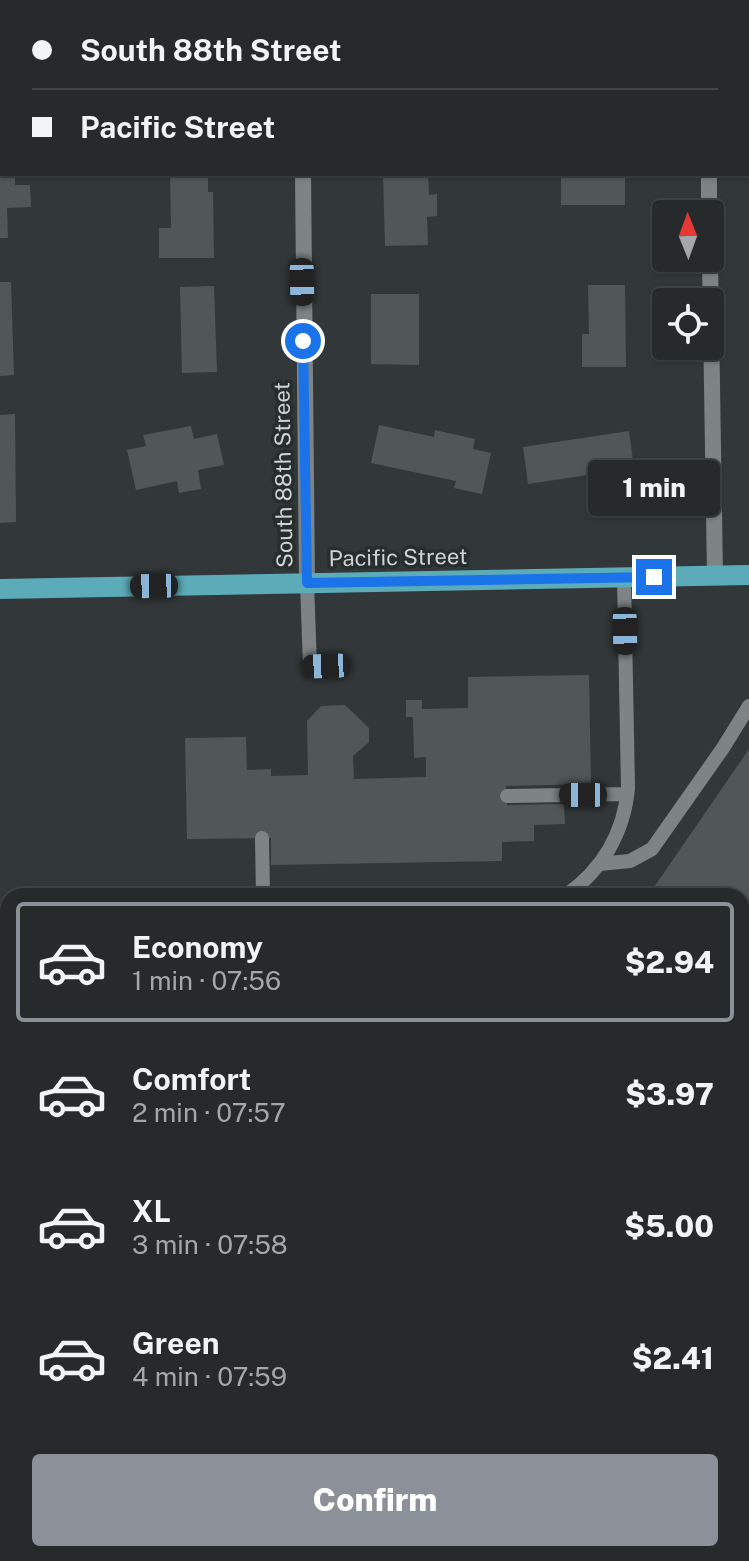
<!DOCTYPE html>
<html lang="en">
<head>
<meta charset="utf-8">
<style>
	:root { --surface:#262a2b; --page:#323637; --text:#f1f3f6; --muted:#a4a7a9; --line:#424647; --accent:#8c9099 }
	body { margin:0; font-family:"Public Sans",sans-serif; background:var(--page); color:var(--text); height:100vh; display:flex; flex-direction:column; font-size:30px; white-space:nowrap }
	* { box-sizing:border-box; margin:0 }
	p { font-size:26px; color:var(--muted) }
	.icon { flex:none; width:44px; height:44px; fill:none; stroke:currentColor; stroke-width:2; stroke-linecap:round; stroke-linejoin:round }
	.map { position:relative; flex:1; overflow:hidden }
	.sheet { position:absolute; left:0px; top:888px; width:750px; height:674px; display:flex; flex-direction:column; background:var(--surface); border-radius:24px 24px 0 0; box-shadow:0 2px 6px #0004,0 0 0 2px var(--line) }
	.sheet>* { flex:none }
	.hud { position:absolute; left:0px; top:0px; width:750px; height:176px; box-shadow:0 2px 6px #0004,0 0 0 2px var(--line); display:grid; align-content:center; height:176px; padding:0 32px; background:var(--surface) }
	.needle { width:52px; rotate:359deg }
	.controls { position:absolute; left:652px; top:200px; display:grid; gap:16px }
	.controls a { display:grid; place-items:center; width:72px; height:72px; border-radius:8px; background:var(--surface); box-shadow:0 2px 6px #0004,0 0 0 2px var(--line); font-size:40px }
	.end { position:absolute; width:36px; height:36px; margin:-18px; border:10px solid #1a73e8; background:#fff; box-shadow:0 0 0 4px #fff }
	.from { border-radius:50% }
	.bubble { position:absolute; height:56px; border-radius:8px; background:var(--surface); box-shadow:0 2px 6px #0004,0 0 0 2px var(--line); font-size:26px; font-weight:800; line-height:56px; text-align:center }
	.car { position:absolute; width:24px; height:48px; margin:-24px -12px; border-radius:10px; box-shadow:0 0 6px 2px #0007; background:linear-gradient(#222 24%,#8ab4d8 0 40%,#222 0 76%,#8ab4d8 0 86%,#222 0) }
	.hud b { display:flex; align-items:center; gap:28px; height:76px; font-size:30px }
	.hud b+b { border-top:2px solid var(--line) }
	.hud i { width:20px; height:20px; background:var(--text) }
	ul { padding:14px 0 0; list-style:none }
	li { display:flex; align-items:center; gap:24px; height:120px; margin:0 16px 12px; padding:0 16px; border:4px solid transparent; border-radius:8px }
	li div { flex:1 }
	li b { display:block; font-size:30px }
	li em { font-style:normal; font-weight:800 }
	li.selected { border-color:var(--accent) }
	li>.icon { width:72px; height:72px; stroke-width:1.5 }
	.button { display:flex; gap:16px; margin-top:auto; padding:16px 32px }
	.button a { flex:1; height:92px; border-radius:8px; background:var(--accent); color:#fff; font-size:32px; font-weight:800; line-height:92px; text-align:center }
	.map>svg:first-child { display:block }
	.green { fill:#0d5862 }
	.building { fill:#515758 }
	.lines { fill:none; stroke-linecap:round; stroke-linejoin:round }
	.lane { stroke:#7e8485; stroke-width:14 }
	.street { stroke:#7e8485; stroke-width:16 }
	.primary { stroke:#5bacb8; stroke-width:20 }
	.route { stroke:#1a73e8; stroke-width:10 }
	.labels { text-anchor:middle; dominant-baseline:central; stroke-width:7; stroke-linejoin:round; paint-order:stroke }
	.street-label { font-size:22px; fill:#d0d3d4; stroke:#282d2e }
</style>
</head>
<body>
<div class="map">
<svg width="749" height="1561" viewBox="0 0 749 1561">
	<rect width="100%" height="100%" fill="#323839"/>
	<path class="green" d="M749 1349V1438L742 1449V1364Z
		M749 1495V1561H719L722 1554H742V1510Z
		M31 1554H497L491 1561H31Z"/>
	<path class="building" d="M0 174H15V185H30L31 207 7 208 8 238H0Z
		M170 174H208V192H213L214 258H159V228H171Z
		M383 174H428L429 195 437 194V216L427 217 428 245 385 246Z
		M561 174H625V205H561Z
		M0 282H11L14 375 0 376Z
		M588 285H625L626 367H582V334H589Z
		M214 286 217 372 182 373 180 287Z
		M371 294H419V365L371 364Z
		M15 414 16 522 0 523V415Z
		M379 425 434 437 435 430 475 439 473 449 491 453 482 494 454 488 456 481 371 463Z
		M191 426 194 439 217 434 224 465 198 470 201 489 179 493 177 481 136 490 127 450 146 446 143 435Z
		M629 431 634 468 528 484 523 447Z
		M589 675 591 784 506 786 507 805 564 804 565 824 534 825V841L502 842V861L271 865V838L187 839 185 738 246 737 247 770 271 769V776L308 775 307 721 321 706 345 705 369 728V742L353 756 354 779 426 777V757L414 758 413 717H406V700H422V709L468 708V677Z
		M749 749V1211H742V896H648Z
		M0 1036H8V1331H0Z
		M8 1419V1443L0 1436V1429Z"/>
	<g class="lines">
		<path class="lane" d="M307 583 310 666 342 665
			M507 796 627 794
			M262 838 263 896
			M599 864 630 861 652 849 723 748 749 706
			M565 896C602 870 624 833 628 788L624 577
			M0 932H8"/>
		<path class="street" d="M706 0V2
			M305 2V0
			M303 174 307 583
			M709 174V214
			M710 258 715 576"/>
		<path class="primary" d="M0 589 749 575"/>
	</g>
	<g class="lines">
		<path class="route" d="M303 341 307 583 654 577"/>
	</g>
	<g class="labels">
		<g class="street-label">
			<text transform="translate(283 475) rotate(-91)">South 88th Street</text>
			<text transform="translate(398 557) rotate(-1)">Pacific Street</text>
		</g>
	</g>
</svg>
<div class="controls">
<a><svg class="needle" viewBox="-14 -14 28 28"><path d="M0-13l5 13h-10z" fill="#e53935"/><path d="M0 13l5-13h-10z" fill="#a4a7a9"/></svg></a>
<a><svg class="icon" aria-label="locate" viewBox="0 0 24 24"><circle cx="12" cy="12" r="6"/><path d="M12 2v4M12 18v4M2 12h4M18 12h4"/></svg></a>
</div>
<i class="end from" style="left:303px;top:341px"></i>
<i class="end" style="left:654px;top:577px"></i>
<div class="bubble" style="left:588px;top:460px;width:132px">1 min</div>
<i class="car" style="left:302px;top:282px;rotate:179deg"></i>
<i class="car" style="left:154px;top:586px;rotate:269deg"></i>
<i class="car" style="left:625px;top:631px;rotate:179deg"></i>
<i class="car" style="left:326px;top:666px;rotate:268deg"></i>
<i class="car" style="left:583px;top:795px;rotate:270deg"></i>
<div class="hud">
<b><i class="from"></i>South 88th Street</b>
<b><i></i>Pacific Street</b>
</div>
<section class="sheet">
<ul>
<li class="selected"><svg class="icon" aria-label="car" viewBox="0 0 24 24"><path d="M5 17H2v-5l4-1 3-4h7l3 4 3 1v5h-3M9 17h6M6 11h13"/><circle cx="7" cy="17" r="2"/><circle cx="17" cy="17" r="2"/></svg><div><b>Economy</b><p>1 min · 07:56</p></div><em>$2.94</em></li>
<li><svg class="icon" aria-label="car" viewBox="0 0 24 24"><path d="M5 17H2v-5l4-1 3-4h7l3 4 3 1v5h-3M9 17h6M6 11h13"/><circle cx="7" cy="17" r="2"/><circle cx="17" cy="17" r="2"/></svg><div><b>Comfort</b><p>2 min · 07:57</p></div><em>$3.97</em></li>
<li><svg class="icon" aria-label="car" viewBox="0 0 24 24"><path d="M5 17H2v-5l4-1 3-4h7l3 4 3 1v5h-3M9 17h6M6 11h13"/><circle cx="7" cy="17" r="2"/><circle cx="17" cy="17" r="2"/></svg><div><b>XL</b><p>3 min · 07:58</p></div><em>$5.00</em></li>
<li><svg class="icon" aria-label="car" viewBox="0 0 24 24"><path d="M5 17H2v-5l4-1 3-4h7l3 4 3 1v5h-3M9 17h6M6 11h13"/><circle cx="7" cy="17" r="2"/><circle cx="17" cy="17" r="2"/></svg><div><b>Green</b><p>4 min · 07:59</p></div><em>$2.41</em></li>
</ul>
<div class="button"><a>Confirm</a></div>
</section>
</div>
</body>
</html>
